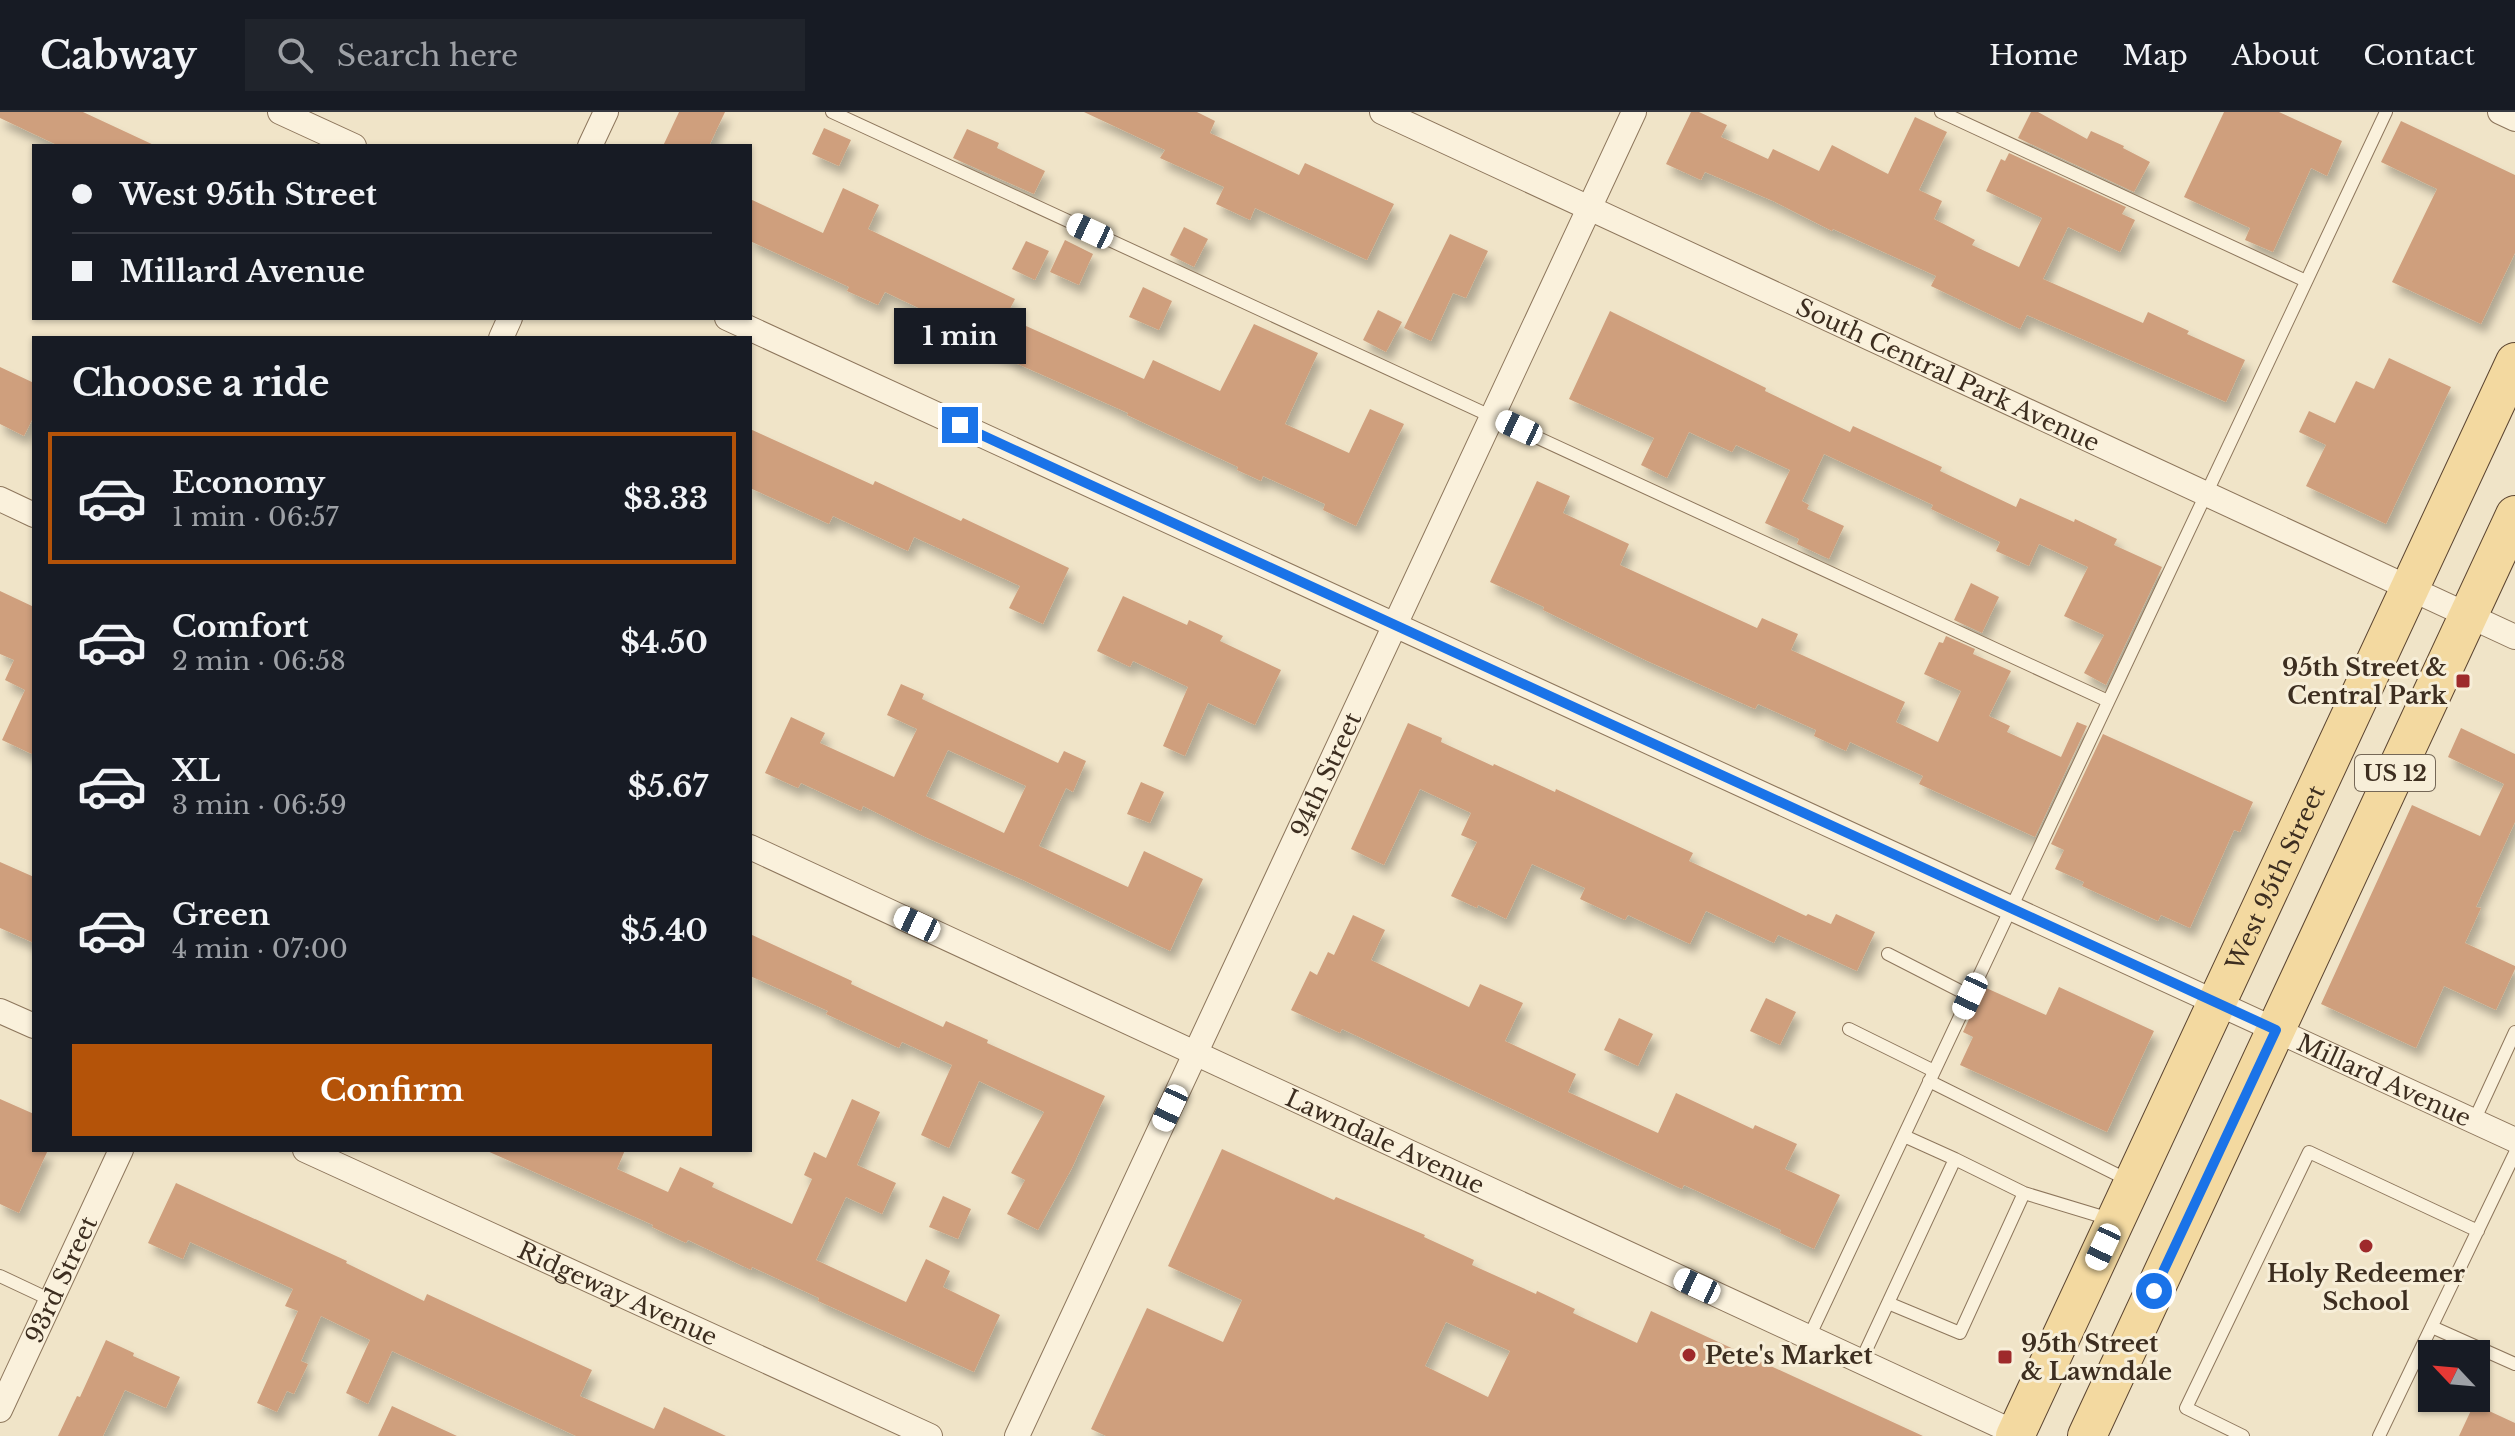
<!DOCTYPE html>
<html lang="en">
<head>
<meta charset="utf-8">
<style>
	:root { --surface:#171b24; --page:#20242c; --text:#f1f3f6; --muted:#9ea1a6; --line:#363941; --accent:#b45309 }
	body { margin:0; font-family:"Libre Baskerville",serif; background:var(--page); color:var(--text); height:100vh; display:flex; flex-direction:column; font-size:30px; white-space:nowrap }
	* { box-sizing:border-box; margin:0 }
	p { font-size:26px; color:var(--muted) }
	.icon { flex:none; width:44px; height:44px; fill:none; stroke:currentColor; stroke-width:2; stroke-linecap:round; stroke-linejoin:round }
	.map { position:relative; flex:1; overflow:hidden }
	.side { position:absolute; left:32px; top:224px; width:720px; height:816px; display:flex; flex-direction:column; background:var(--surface); border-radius:0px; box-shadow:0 2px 6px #0004 }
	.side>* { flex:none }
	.guide { position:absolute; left:32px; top:32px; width:720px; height:176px; border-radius:0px; box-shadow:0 2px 6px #0004; display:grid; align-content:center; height:176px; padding:0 40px; background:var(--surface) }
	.needle { width:52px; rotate:296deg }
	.buttons { position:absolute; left:2418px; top:1228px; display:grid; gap:16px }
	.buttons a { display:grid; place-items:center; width:72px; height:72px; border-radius:0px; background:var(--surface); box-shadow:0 2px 6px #0004; font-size:40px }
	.end { position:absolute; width:36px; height:36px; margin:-18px; border:10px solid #1a73e8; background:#fff; box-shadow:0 0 0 4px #fff }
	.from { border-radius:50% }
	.bubble { position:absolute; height:56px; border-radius:0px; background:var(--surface); box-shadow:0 2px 6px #0004; font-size:26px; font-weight:800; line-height:56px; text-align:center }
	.car { position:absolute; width:24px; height:48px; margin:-24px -12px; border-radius:10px; box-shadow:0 0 6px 2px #0007; background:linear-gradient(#fff 24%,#345 0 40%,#fff 0 76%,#345 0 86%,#fff 0) }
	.guide b { display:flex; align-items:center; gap:28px; height:76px; font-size:30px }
	.guide b+b { border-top:2px solid var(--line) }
	.guide i { width:20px; height:20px; background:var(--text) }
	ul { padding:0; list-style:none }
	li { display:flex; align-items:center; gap:24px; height:132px; margin:0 16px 12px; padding:0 24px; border:4px solid transparent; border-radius:0px }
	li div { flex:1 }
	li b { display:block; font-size:30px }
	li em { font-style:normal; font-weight:800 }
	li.current { border-color:var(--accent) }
	li>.icon { width:72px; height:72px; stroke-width:1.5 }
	h2 { padding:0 40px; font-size:36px; line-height:96px }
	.button { display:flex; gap:16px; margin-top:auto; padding:16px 40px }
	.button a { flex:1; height:92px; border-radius:0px; background:var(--accent); color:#fff; font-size:32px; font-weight:800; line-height:92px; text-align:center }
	header { display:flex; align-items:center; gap:48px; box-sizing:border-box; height:112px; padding:0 40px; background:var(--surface); border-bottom:2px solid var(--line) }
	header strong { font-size:38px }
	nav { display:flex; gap:44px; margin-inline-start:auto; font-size:28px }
	.search { width:560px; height:72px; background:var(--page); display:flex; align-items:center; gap:20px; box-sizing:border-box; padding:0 28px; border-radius:0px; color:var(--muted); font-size:30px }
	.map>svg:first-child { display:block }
	.building { fill:#cf9f7d; fill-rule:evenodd; filter:url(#shadow) }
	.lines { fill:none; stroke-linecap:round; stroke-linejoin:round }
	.service-casing { stroke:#8d765c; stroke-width:14 }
	.minor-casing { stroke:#8d765c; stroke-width:26 }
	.primary-casing { stroke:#5b4430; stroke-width:40 }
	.service { stroke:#faf1dc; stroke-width:12 }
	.minor { stroke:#faf1dc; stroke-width:24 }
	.primary { stroke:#f3d9a0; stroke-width:38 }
	.route { stroke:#1a73e8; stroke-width:10 }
	.poi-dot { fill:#9e2a2b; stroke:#f7eed8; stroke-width:3 }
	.labels { text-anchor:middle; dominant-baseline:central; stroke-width:6; stroke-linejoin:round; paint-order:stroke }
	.shield { fill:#f7eed8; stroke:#756857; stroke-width:2 }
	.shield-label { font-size:22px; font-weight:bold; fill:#3d2e20 }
	.street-label { font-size:24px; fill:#3d2e20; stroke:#f7eed8 }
	.poi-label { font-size:24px; font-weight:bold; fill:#3d2e20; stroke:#f7eed8; text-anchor:start }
</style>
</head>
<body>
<header>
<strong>Cabway</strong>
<div class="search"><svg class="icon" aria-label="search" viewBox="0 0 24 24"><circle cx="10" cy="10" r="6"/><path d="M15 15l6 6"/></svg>Search here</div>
<nav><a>Home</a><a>Map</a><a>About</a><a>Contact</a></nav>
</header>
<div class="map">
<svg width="2515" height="1324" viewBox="0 0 2515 1324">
	<defs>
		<filter id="shadow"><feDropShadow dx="5" dy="9" stdDeviation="4" flood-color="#0004"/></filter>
	</defs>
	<rect width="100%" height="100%" fill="#f0e4c8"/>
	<path class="building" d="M0 0H83L156 34H59L0 6Z
		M679 0H725L709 34H663Z
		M1084 0H1197L1215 9 1210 21 1299 63 1305 51 1394 92 1367 148 1255 96 1250 108 1216 92 1224 75 1160 46 1165 38Z
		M1691 0H1699L1727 13 1721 25 1768 47 1773 37 1819 59 1832 33 1888 62 1915 5 1947 20 1919 78 1942 89 1934 107 1975 128 1972 133 2019 155 2042 106 1986 79 2001 47 2005 49 2009 41 2126 95 2122 102 2135 108 2120 140 2068 115 2043 167 2143 211 2148 200 2189 219 2187 222 2245 248 2226 290 2027 203 2020 217 1931 174 1936 164 1833 117 1832 119 1773 89 1705 60 1701 68 1666 52Z
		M2031 0H2038L2087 27 2091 19 2124 34 2123 36 2150 50 2134 80 2018 26Z
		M2224 0H2279L2342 29 2327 64 2311 56 2273 140 2245 128 2250 116 2184 85Z
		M2401 9 2515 63V141L2481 212 2392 170 2437 77 2381 50Z
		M824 16 851 28 839 54 812 42Z
		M967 17 999 31 997 36 1045 59 1034 82 953 46Z
		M843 76 879 93 868 117 1015 187 1006 205 1144 267 1153 248 1220 279 1254 212 1318 241 1285 312 1349 341 1370 297 1404 312 1356 414 1323 398 1325 392 1263 364 1261 369 1237 358 1238 355 1127 303 1128 301 1011 249 1012 247 949 218 952 212 885 180 878 193 847 179 849 175 750 129V87L823 121Z
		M1184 115 1208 127 1194 155 1170 143Z
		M1450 122 1488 139 1466 186 1453 181 1431 229 1404 216Z
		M1065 128 1093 142 1079 173 1050 160Z
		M1026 129 1049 139 1035 168 1012 157Z
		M1143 175 1172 189 1159 218 1129 205Z
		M1378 198 1402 210 1386 240 1363 228Z
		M1610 199 1766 276 1765 279 1850 320 1853 314 1942 355 1940 359 2016 395 2020 386 2074 410 2075 407 2117 427 2114 433 2162 455 2106 573 2084 561 2104 523 2064 504 2088 455 2039 432 2029 454 1996 439 2000 430 1931 397 1933 393 1824 342 1802 389 1809 393 1807 397 1844 414 1829 447 1797 432 1799 427 1765 411 1790 358 1736 333 1732 340 1689 320 1667 366 1641 353 1654 326 1569 287Z
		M2389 246 2451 275 2386 412 2306 374 2326 333 2299 320 2309 299 2335 311 2356 269 2374 277Z
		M0 255 34 271V304L24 324 0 312Z
		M750 317 873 373 875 369 961 409 963 406 1069 456 1043 512 1009 496 1020 474 914 425 908 439 833 404 829 412 750 376Z
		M1537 369 1570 384 1563 401 1629 432 1620 453 1757 516 1762 506 1798 522 1791 538 1905 590 1896 610 1938 630 1961 579 1924 562 1939 530 1943 531 1946 524 1975 537 1973 542 2011 559 1989 604 2010 614 2007 620 2061 645 2077 610 2087 614 2035 725 1919 672 1923 664 1850 630 1846 639 1814 624 1816 618 1758 592 1755 597 1645 548 1543 498 1544 495 1490 470Z
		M1971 471 1999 485 1982 521 1954 508Z
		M0 479 34 495V643L2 628 25 578 5 568 14 548 0 542Z
		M1123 484 1187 513 1189 508 1223 524 1220 529 1281 558 1255 613 1208 591 1185 644 1163 634 1188 575 1133 549 1130 555 1097 539Z
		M901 572 924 582 922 587 1058 651 1064 639 1086 649 1073 680 1066 676 1039 734 1128 775 1144 739 1203 767 1170 839 1023 768 925 725 863 694 861 699 801 671 798 676 765 661 791 605 825 621 820 631 894 665 917 617 887 603ZM948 638 1026 674 1004 721 926 684Z
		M1408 611 1442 626 1441 630 1493 654 1494 652 1555 680 1556 677 1693 741 1689 749 1806 804 1808 802 1831 812 1836 802 1875 820 1857 859 1778 823 1774 831 1706 799 1690 832 1628 803 1625 808 1580 787 1585 776 1532 752 1506 807 1478 793 1477 796 1451 784 1477 730 1461 723 1471 701 1420 677 1384 753 1351 737Z
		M2461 616 2515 642V710L2476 795 2481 796 2465 831 2515 854V857L2496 898 2444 874 2416 936 2321 892 2412 693 2480 724 2504 672 2448 645Z
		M2103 622 2253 690 2240 720 2234 718 2190 816 2161 803 2158 809 2082 774 2084 770 2055 757 2064 738 2051 732Z
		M1141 670 1164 680 1150 711 1127 702Z
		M0 750 34 765V831L0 816Z
		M1353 803 1385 818 1371 848 1469 895 1480 872 1523 891 1505 929 1576 962 1568 980 1658 1021 1676 981 1753 1017 1755 1013 1797 1032 1785 1057 1840 1083 1814 1137 1780 1121 1781 1118 1684 1073 1682 1077 1342 917 1340 921 1291 898 1310 859 1317 863 1328 840 1334 843Z
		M750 822 852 869 851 872 943 915 946 909 988 928 987 931 1105 984 1072 1056 1038 1118 1007 1102 1025 1068 1011 1061 1044 1000 979 969 949 1036 921 1023 952 953 902 930 899 936 826 902 828 899 750 864Z
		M1984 875 2046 903 2059 875 2154 919 2107 1020 1960 953 1973 925 1963 920Z
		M1766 886 1796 900 1780 933 1750 919Z
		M1619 906 1653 922 1638 954 1604 938Z
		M0 987 34 1002V1038H48L19 1101 0 1092Z
		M852 987 880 1000 857 1053 896 1071 882 1102 846 1085 816 1148 906 1190 926 1147 950 1159 943 1175 1000 1203 974 1260 818 1189 819 1186 752 1155 751 1158 688 1128 686 1131 652 1115 653 1113 485 1038H625L617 1057 668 1080 680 1055 714 1071 712 1075 792 1112 812 1067 804 1063 814 1040 826 1046Z
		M1222 1037 1334 1088 1336 1085 1425 1123 1424 1125 1474 1148 1472 1153 1536 1182 1537 1179 1575 1197 1573 1201 1637 1231 1651 1199 1923 1324H1106L1091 1317 1147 1196 1223 1230 1242 1188 1168 1154ZM1446 1210 1510 1239 1488 1285 1425 1254Z
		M176 1071 347 1149 346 1151 424 1189 427 1182 592 1258 580 1284 654 1317 664 1295 726 1324H576L392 1239 368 1292 346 1281 370 1228 321 1204 301 1249 308 1252 294 1282 287 1279 277 1300 257 1291 298 1199 285 1194 293 1177 190 1130 183 1147 148 1131Z
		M943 1084 971 1097 958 1127 929 1115Z
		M106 1228 134 1241 133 1244 180 1265 166 1296 125 1278 103 1324H58L77 1284 80 1285Z
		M2474 1292 2515 1311V1324H2459Z
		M392 1294 457 1324H378Z"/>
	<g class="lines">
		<defs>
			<path id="service" d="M832 0 2108 589
				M1941 0 2306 169
				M1888 842 1970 884
				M1849 917 1934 959
				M1929 969 2130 1069
				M2474 1009 2515 920
				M1904 1024 1955 1047
				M0 1164 51 1188
				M1888 1191 1960 1221 2024 1081
				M2432 1215 2515 1252
				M1809 1225 2386 0
				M1861 1249 1955 1047 2024 1081 2113 1108
				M2243 1324 2186 1296 2309 1040 2478 1119
				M2379 1324 2515 1041"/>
			<g id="minor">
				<path d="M280 0 354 34"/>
				<path id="s1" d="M1382 0 2515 525"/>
				<path d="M2500 0 2515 7"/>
				<path d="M590 34 606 0"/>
				<path id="s2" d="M727 206 2515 1028"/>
				<path d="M501 226 510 206"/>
				<path d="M0 387 34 403"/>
				<path id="s3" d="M750 735 2022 1324"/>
				<path d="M0 899 34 914"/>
				<path id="s4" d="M305 1038 930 1324"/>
				<path id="s5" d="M0 1298 121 1038"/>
				<path id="s6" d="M1017 1324 1634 0"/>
			</g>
			<g id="primary">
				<path id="s7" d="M2015 1324 2515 250"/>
				<path d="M2087 1324 2515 403"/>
			</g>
		</defs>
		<use href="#service" class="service-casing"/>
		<use href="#minor" class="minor-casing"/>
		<use href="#primary" class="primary-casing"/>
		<use href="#service" class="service"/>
		<use href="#minor" class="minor"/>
		<use href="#primary" class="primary"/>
	</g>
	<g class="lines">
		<path class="route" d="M960 313 2276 918 2154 1179"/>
	</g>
	<g class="poi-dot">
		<rect x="2455" y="561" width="16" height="16" rx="4"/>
		<circle cx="2366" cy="1134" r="8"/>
		<circle cx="1689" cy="1243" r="8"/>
		<rect x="1997" y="1237" width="16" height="16" rx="4"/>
	</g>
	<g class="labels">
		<rect class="shield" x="2355" y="643" width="80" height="36" rx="6"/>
		<g class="shield-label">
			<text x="2395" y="661">US 12</text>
		</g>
		<g class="street-label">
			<text stroke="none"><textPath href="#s1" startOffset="624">South Central Park Avenue</textPath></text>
			<text stroke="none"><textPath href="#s6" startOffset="730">94th Street</textPath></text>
			<text stroke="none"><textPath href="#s7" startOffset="616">West 95th Street</textPath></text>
			<text stroke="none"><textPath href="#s2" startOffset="1824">Millard Avenue</textPath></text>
			<text stroke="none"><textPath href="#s3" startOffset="700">Lawndale Avenue</textPath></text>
			<text stroke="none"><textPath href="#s5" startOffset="144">93rd Street</textPath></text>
			<text stroke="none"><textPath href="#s4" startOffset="344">Ridgeway Avenue</textPath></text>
		</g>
		<g class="poi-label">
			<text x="2447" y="555" text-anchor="end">95th Street &amp;<tspan x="2447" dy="28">Central Park</tspan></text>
			<text x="2366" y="1161" text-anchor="middle">Holy Redeemer<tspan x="2366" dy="28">School</tspan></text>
			<text x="2021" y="1231">95th Street<tspan x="2021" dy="28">&amp; Lawndale</tspan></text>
			<text x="1705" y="1243">Pete's Market</text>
		</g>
	</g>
</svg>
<div class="buttons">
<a><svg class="needle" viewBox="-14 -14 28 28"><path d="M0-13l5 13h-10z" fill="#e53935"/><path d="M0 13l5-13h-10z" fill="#9ea1a6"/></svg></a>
</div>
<i class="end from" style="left:2154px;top:1179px"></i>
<i class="end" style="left:960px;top:313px"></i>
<div class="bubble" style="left:894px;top:196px;width:132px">1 min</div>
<i class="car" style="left:1090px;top:119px;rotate:295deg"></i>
<i class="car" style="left:1519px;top:316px;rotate:295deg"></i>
<i class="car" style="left:917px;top:812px;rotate:295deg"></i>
<i class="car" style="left:1970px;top:884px;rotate:205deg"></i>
<i class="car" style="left:1170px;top:996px;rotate:205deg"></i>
<i class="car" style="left:2103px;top:1135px;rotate:205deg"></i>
<i class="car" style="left:1697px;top:1174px;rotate:295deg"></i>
<div class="guide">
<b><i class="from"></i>West 95th Street</b>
<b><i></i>Millard Avenue</b>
</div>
<section class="side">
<h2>Choose a ride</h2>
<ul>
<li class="current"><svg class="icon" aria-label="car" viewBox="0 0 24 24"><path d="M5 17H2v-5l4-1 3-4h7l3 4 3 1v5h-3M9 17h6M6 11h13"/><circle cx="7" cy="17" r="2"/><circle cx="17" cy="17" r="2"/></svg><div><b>Economy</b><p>1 min · 06:57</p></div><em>$3.33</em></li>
<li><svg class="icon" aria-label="car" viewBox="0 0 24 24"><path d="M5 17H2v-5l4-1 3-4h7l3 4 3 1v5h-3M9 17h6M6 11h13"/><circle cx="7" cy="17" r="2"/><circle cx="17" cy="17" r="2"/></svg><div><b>Comfort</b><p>2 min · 06:58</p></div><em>$4.50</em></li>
<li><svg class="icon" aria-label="car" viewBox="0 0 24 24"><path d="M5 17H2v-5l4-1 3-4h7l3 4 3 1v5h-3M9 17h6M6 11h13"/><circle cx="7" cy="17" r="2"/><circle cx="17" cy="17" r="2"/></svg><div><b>XL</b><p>3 min · 06:59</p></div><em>$5.67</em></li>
<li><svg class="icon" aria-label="car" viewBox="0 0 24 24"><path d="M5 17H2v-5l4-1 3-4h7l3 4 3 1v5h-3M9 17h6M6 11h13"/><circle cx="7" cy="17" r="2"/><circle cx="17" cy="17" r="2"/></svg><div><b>Green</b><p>4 min · 07:00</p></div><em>$5.40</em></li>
</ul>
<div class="button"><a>Confirm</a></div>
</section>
</div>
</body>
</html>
